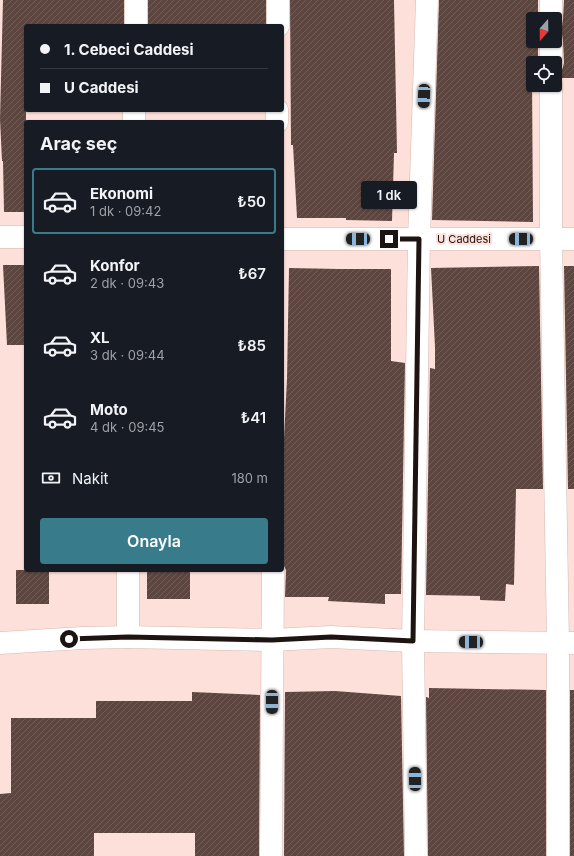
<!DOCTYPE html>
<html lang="tr">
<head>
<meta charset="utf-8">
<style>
	:root { --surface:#171b24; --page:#20242c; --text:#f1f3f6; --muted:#9ea1a6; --line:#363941; --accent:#387c8b }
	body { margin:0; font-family:Inter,sans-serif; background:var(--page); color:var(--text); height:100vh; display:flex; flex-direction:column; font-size:15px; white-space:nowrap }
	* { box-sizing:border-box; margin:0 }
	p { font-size:13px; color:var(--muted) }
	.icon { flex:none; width:22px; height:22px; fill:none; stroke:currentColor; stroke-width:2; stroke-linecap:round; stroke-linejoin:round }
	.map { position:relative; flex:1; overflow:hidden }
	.drawer { position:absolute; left:24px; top:120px; width:260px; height:452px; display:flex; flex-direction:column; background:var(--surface); border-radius:4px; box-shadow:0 1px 3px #0004 }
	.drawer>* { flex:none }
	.hud { position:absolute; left:24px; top:24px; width:260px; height:88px; border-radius:4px; box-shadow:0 1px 3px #0004; display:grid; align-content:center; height:88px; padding:0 16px; background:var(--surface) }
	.needle { width:26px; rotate:200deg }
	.tools { position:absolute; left:526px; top:12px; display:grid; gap:8px }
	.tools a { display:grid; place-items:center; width:36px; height:36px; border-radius:4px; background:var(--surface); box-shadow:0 1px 3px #0004; font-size:20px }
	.end { position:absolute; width:18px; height:18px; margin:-9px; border:5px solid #1d1411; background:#fff; box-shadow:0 0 0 2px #fff }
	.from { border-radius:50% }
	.bubble { position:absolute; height:28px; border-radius:4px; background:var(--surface); box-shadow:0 1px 3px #0004; font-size:13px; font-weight:600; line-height:28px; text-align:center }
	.car { position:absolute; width:12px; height:24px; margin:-12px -6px; border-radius:5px; box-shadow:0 0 3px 1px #0007; background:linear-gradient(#222 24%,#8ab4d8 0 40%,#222 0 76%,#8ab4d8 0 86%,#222 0) }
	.hud b { display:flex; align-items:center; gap:14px; height:38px; font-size:15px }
	.hud b+b { border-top:1px solid var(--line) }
	.hud i { width:10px; height:10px; background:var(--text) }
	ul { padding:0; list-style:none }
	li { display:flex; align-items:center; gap:12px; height:66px; margin:0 8px 6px; padding:0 8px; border:2px solid transparent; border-radius:4px }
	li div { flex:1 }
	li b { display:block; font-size:15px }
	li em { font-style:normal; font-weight:600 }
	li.active { border-color:var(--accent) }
	li>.icon { width:36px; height:36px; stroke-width:1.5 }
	h2 { padding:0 16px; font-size:18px; line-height:48px }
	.pay { display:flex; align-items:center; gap:10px; height:44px; padding:0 16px; font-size:15px }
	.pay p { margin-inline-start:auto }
	.button { display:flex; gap:8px; margin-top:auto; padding:8px 16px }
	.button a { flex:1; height:46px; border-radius:4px; background:var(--accent); color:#fff; font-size:16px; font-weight:600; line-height:46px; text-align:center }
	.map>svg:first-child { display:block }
	.building { fill:url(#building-hatch) }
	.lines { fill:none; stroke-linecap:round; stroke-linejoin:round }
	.minor-casing { stroke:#d4b9b1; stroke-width:23 }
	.secondary-casing { stroke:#d4b9b1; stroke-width:23 }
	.minor { stroke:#fff; stroke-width:22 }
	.secondary { stroke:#fff; stroke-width:22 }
	.route { stroke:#1d1411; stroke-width:5 }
	.labels { text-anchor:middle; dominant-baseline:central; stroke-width:4; stroke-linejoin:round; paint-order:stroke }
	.street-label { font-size:11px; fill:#1d1411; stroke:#fde0d9 }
</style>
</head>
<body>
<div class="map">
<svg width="574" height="856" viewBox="0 0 574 856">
	<defs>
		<pattern id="building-hatch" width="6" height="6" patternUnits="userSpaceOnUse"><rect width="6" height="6" fill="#5d4640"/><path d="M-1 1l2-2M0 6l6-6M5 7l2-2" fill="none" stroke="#705d58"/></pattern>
	</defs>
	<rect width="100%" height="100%" fill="#fde0d9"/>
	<path class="building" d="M3 0H124V26H26V212H4L3 161H2L0 119Z
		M148 0H266V26H148Z
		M290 0H394L397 153H394L392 221 346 220V218H297L293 145H291Z
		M439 0H538V19H533V41H538V63H533V79H532L533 222 432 220Z
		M564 0H574V78H561L557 74 562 70 564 63 563 41 562 34 557 30 562 26 563 19Z
		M3 265H26V345H7Z
		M539 266 543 489H516L514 585 506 584 505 601 480 600V596L426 595 430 368 435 369V347L431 268Z
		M564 266H574V489H568Z
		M289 268 339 269H391V361L405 363 401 594H385V604L328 601 329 597H285L286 570 282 562V478L287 379Z
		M16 570H49V604H16Z
		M147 570H190V599H147Z
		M429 688 546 690V856H428L426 697 429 698Z
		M570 690H574V856H570Z
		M335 691 401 696 404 856H284L285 692Z
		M192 692 260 695 259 856H195V833H94V856H0V794L11 793V718H96V701H192Z"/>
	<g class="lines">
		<defs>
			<path id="minor" d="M551 19V0
				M136 26V0
				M278 26V0
				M551 63V41
				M551 85V238L558 643V856
				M134 122V110
				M277 122V110
				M0 237H26
				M282 239H574
				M128 637V570
				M271 856 273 570
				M416 856 413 641 419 239 427 0"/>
			<path id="secondary" d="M0 643 82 638 128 637 272 640 331 637 413 641 574 643"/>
		</defs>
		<use href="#minor" class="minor-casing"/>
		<use href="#secondary" class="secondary-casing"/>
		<use href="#minor" class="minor"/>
		<use href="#secondary" class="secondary"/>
	</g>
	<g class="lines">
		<path class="route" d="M69 639 128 637 272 640 331 637 413 641 419 239H389"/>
	</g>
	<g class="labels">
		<g class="street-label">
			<text x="464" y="239">U Caddesi</text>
		</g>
	</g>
</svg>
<div class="tools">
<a><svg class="needle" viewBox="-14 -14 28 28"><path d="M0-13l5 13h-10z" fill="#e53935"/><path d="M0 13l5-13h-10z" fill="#9ea1a6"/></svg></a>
<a><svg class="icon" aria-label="locate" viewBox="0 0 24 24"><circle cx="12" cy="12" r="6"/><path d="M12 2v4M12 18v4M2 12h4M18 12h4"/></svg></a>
</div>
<i class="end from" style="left:69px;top:639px"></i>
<i class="end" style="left:389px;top:239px"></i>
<div class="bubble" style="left:361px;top:181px;width:56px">1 dk</div>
<i class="car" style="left:424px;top:96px;rotate:182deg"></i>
<i class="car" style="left:358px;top:239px;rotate:270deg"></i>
<i class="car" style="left:521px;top:239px;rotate:270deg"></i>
<i class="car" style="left:471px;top:642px;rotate:271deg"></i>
<i class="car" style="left:272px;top:702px;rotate:180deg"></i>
<i class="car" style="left:415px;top:779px;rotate:359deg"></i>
<div class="hud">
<b><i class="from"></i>1. Cebeci Caddesi</b>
<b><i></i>U Caddesi</b>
</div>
<section class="drawer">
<h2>Araç seç</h2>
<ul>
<li class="active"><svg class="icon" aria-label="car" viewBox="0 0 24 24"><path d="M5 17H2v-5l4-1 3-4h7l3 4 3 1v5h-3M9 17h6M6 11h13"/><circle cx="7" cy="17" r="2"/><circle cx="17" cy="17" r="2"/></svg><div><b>Ekonomi</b><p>1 dk · 09:42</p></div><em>₺50</em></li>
<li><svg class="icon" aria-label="car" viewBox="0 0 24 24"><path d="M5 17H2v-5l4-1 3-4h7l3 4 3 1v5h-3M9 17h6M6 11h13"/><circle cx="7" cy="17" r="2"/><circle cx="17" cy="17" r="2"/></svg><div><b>Konfor</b><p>2 dk · 09:43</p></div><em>₺67</em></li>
<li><svg class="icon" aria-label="car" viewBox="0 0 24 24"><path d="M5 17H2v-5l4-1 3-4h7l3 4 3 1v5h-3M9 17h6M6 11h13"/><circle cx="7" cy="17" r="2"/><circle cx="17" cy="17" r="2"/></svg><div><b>XL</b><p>3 dk · 09:44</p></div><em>₺85</em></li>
<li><svg class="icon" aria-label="car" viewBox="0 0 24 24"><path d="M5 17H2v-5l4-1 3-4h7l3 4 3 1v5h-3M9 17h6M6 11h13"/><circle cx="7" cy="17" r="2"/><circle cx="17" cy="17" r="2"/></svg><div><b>Moto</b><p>4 dk · 09:45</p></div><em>₺41</em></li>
</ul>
<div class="pay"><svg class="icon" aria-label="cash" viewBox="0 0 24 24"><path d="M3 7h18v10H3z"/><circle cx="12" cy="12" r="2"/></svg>Nakit<p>180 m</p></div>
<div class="button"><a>Onayla</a></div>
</section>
</div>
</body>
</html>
